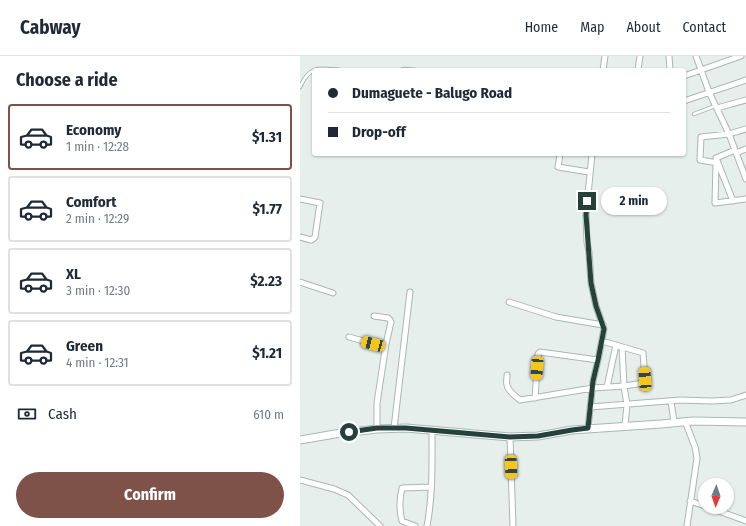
<!DOCTYPE html>
<html lang="en">
<head>
<meta charset="utf-8">
<style>
	:root { --surface:#fff; --page:#f2f2f3; --text:#1f2937; --muted:#747a83; --line:#e0e1e3; --accent:#7f5249 }
	body { margin:0; font-family:"Fira Sans Condensed",sans-serif; background:var(--page); color:var(--text); height:100vh; display:flex; flex-direction:column; font-size:15px; white-space:nowrap }
	* { box-sizing:border-box; margin:0 }
	p { font-size:13px; color:var(--muted) }
	.icon { flex:none; width:22px; height:22px; fill:none; stroke:currentColor; stroke-width:2; stroke-linecap:round; stroke-linejoin:round }
	.map { position:relative; flex:1; overflow:hidden }
	.details { display:flex; flex-direction:column; background:var(--surface); width:300px }
	.details>* { flex:none }
	.hud { position:absolute; left:12px; top:12px; width:374px; height:88px; border-radius:4px; box-shadow:0 1px 3px #0004; display:grid; align-content:center; height:88px; padding:0 16px; background:var(--surface) }
	.needle { width:26px; rotate:182deg }
	.fabs { position:absolute; left:398px; top:422px; display:grid; gap:8px }
	.fabs a { display:grid; place-items:center; width:36px; height:36px; border-radius:50%; background:var(--surface); box-shadow:0 1px 3px #0004; font-size:20px }
	.end { position:absolute; width:18px; height:18px; margin:-9px; border:5px solid #24423a; background:#fff; box-shadow:0 0 0 2px #fff }
	.from { border-radius:50% }
	.bubble { position:absolute; height:28px; border-radius:14px; background:var(--surface); box-shadow:0 1px 3px #0004; font-size:13px; font-weight:700; line-height:28px; text-align:center }
	.car { position:absolute; width:12px; height:24px; margin:-12px -6px; border-radius:5px; box-shadow:0 0 3px 1px #0007; background:linear-gradient(#f5c518 24%,#345 0 40%,#f5c518 0 76%,#345 0 86%,#f5c518 0) }
	.hud b { display:flex; align-items:center; gap:14px; height:38px; font-size:15px }
	.hud b+b { border-top:1px solid var(--line) }
	.hud i { width:10px; height:10px; background:var(--text) }
	ul { padding:0; list-style:none }
	li { display:flex; align-items:center; gap:12px; height:66px; margin:0 8px 6px; padding:0 8px; border:2px solid var(--line); border-radius:4px }
	li div { flex:1 }
	li b { display:block; font-size:15px }
	li em { font-style:normal; font-weight:700 }
	li.active { border-color:var(--accent) }
	li>.icon { width:36px; height:36px; stroke-width:1.5 }
	h2 { padding:0 16px; font-size:18px; line-height:48px }
	.pay { display:flex; align-items:center; gap:10px; height:44px; padding:0 16px; font-size:15px }
	.pay p { margin-inline-start:auto }
	.primary-button { display:flex; gap:8px; margin-top:auto; padding:8px 16px }
	.primary-button a { flex:1; height:46px; border-radius:24px; background:var(--accent); color:#fff; font-size:16px; font-weight:700; line-height:46px; text-align:center }
	header { display:flex; align-items:center; gap:24px; box-sizing:border-box; height:56px; padding:0 20px; background:var(--surface); border-bottom:1px solid var(--line) }
	header strong { font-size:19px }
	nav { display:flex; gap:22px; margin-inline-start:auto; font-size:14px }
	main { display:flex; flex:1; min-height:0 }
	.map>svg:first-child { display:block }
	.lines { fill:none; stroke-linecap:round; stroke-linejoin:round }
	.service-casing { stroke:#a8b8b2; stroke-width:4.5 }
	.minor-casing { stroke:#a8b8b2; stroke-width:7 }
	.tertiary-casing { stroke:#a8b8b2; stroke-width:9 }
	.service { stroke:#fff; stroke-width:2.5 }
	.minor { stroke:#fff; stroke-width:5 }
	.tertiary { stroke:#fff; stroke-width:7 }
	.route { stroke:#24423a; stroke-width:5 }
</style>
</head>
<body>
<header>
<strong>Cabway</strong>
<nav><a>Home</a><a>Map</a><a>About</a><a>Contact</a></nav>
</header>
<main>
<section class="details">
<h2>Choose a ride</h2>
<ul>
<li class="active"><svg class="icon" aria-label="car" viewBox="0 0 24 24"><path d="M5 17H2v-5l4-1 3-4h7l3 4 3 1v5h-3M9 17h6M6 11h13"/><circle cx="7" cy="17" r="2"/><circle cx="17" cy="17" r="2"/></svg><div><b>Economy</b><p>1 min · 12:28</p></div><em>$1.31</em></li>
<li><svg class="icon" aria-label="car" viewBox="0 0 24 24"><path d="M5 17H2v-5l4-1 3-4h7l3 4 3 1v5h-3M9 17h6M6 11h13"/><circle cx="7" cy="17" r="2"/><circle cx="17" cy="17" r="2"/></svg><div><b>Comfort</b><p>2 min · 12:29</p></div><em>$1.77</em></li>
<li><svg class="icon" aria-label="car" viewBox="0 0 24 24"><path d="M5 17H2v-5l4-1 3-4h7l3 4 3 1v5h-3M9 17h6M6 11h13"/><circle cx="7" cy="17" r="2"/><circle cx="17" cy="17" r="2"/></svg><div><b>XL</b><p>3 min · 12:30</p></div><em>$2.23</em></li>
<li><svg class="icon" aria-label="car" viewBox="0 0 24 24"><path d="M5 17H2v-5l4-1 3-4h7l3 4 3 1v5h-3M9 17h6M6 11h13"/><circle cx="7" cy="17" r="2"/><circle cx="17" cy="17" r="2"/></svg><div><b>Green</b><p>4 min · 12:31</p></div><em>$1.21</em></li>
</ul>
<div class="pay"><svg class="icon" aria-label="cash" viewBox="0 0 24 24"><path d="M3 7h18v10H3z"/><circle cx="12" cy="12" r="2"/></svg>Cash<p>610 m</p></div>
<div class="primary-button"><a>Confirm</a></div>
</section>
<div class="map">
<svg width="446" height="470" viewBox="0 0 446 470">
	<rect width="100%" height="100%" fill="#e6efeb"/>
	<g class="lines">
		<defs>
			<path id="service" d="M101 14 105 13 116 14
				M0 31C10 9 19 12 41 14
				M394 58 415 50"/>
			<path id="minor" d="M369 0 370 14
				M396 0 409 36 429 78 446 123
				M303 14 305 0
				M338 14 340 0
				M384 20 441 0
				M384 45 446 24
				M417 52 446 44
				M436 97 446 93
				M260 98 258 111 289 116
				M416 107 415 147 446 143
				M418 107 400 104 401 81 429 78 446 73
				M0 143 20 147 15 181 13 183 11 184 0 181
				M433 145 416 102 435 94
				M0 226 33 237
				M209 246 256 261 303 269
				M74 260 88 262 90 264 91 266 86 288 77 347V373
				M49 281 85 291
				M322 291 324 330 327 349 325 369
				M207 319C207 323 206 326 207 329 208 335 216 341 220 344L293 332 324 330 344 327 345 323 343 297 302 285
				M307 331 316 289
				M235 342 238 298 240 296 298 304
				M371 345 374 366
				M290 351 381 344 411 345 431 344 446 339
				M385 365 395 391 397 402 387 470
				M94 372 110 236
				M288 372 293 325 298 304 304 273 296 250 291 227 289 196 287 186 286 159 292 98
				M210 381 213 470
				M0 424 34 433 48 439 79 469 80 470
				M390 445 405 450
				M408 451 446 465
				M115 470 102 465C99 453 99 444 102 432L131 431
				M127 470C133 438 132 406 132 374"/>
			<path id="tertiary" d="M0 384 35 378 77 373 106 372 210 381 238 380 272 374 361 368 393 365 446 366"/>
		</defs>
		<use href="#service" class="service-casing"/>
		<use href="#minor" class="minor-casing"/>
		<use href="#tertiary" class="tertiary-casing"/>
		<use href="#service" class="service"/>
		<use href="#minor" class="minor"/>
		<use href="#tertiary" class="tertiary"/>
	</g>
	<g class="lines">
		<path class="route" d="M49 376 77 372H106L210 381 238 380 272 374 288 372 293 325 298 304 304 273 296 250 291 227 286 159 287 145"/>
	</g>
</svg>
<div class="fabs">
<a><svg class="needle" viewBox="-14 -14 28 28"><path d="M0-13l5 13h-10z" fill="#e53935"/><path d="M0 13l5-13h-10z" fill="#747a83"/></svg></a>
</div>
<i class="end from" style="left:49px;top:376px"></i>
<i class="end" style="left:287px;top:145px"></i>
<div class="bubble" style="left:301px;top:131px;width:66px">2 min</div>
<i class="car" style="left:73px;top:288px;rotate:285deg"></i>
<i class="car" style="left:237px;top:312px;rotate:184deg"></i>
<i class="car" style="left:345px;top:323px;rotate:356deg"></i>
<i class="car" style="left:211px;top:411px;rotate:178deg"></i>
<div class="hud">
<b><i class="from"></i>Dumaguete - Balugo Road</b>
<b><i></i>Drop-off</b>
</div>
</div>
</main>
</body>
</html>
